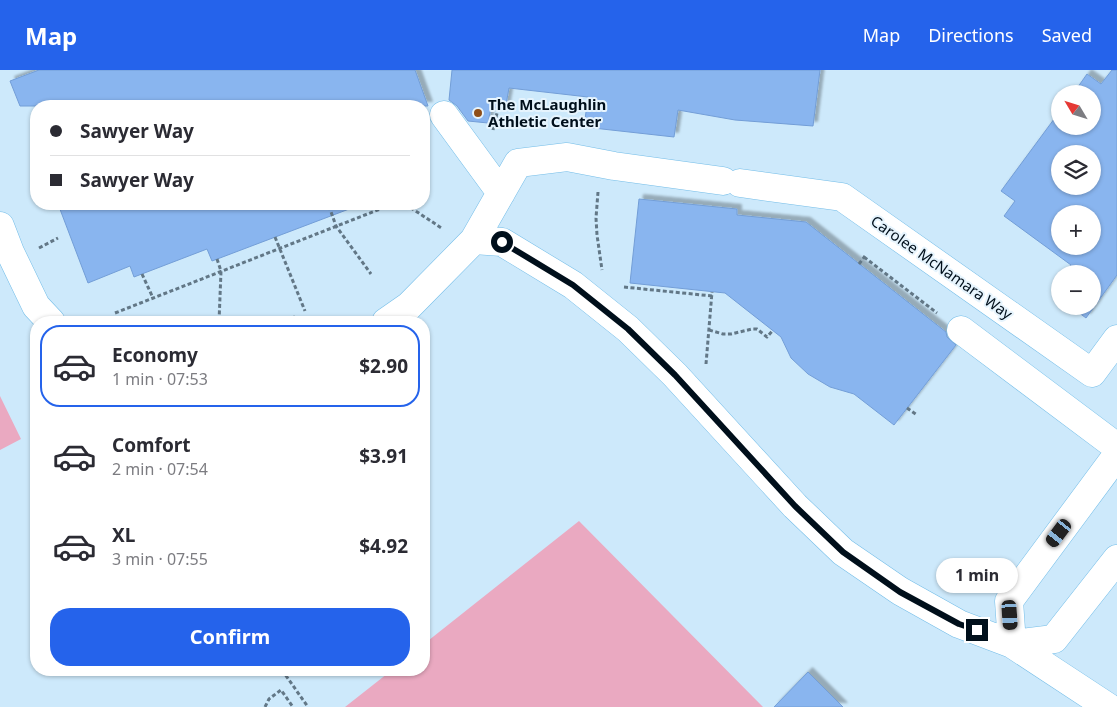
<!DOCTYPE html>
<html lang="en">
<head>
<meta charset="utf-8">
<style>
	:root { --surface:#fff; --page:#f2f2f3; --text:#2b2b33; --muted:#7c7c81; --line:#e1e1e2; --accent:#2563eb }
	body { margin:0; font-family:"Noto Sans",sans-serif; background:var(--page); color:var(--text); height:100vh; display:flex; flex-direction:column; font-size:19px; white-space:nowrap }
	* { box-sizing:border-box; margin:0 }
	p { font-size:16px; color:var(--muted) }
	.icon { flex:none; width:28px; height:28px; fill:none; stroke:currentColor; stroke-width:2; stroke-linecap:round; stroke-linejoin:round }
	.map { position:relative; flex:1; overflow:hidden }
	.drawer { position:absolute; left:30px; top:246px; width:400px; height:360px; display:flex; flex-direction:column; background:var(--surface); border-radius:20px; box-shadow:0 1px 4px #0004 }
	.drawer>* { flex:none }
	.banner { position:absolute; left:30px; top:30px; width:400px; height:110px; border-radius:20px; box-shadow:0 1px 4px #0004; display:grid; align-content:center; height:110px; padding:0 20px; background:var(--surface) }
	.needle { width:32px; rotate:308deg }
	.controls { position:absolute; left:1051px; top:15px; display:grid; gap:10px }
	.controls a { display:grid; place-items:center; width:50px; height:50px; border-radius:50%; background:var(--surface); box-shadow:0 1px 4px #0004; font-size:25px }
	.end { position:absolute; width:22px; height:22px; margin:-11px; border:6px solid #000f1b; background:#fff; box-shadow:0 0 0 2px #fff }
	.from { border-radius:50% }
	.bubble { position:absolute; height:35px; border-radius:18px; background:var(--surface); box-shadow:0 1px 4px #0004; font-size:16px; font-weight:700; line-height:35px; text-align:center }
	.car { position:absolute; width:15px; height:30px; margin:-15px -8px; border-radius:6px; box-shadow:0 0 4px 1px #0007; background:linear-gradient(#222 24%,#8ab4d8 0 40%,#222 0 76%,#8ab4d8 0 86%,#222 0) }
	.banner b { display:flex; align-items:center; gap:18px; height:48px; font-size:19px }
	.banner b+b { border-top:1px solid var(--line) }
	.banner i { width:12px; height:12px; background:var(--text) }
	ul { padding:9px 0 0; list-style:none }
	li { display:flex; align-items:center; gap:15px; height:82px; margin:0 10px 8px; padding:0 10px; border:2px solid transparent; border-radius:20px }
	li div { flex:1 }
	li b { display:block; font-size:19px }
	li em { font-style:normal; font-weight:700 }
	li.current { border-color:var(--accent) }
	li>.icon { width:45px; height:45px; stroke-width:1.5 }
	.cta { display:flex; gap:10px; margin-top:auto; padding:10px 20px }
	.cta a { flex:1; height:58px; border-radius:20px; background:var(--accent); color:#fff; font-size:20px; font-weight:700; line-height:58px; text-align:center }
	header { display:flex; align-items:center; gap:30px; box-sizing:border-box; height:70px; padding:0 25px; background:var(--accent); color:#fff }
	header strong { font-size:24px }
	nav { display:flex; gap:28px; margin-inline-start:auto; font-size:18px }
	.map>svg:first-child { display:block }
	.green { fill:#eaa9c1 }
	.building { fill:#89b5ef; stroke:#739ed7; fill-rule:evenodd; filter:url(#shadow) }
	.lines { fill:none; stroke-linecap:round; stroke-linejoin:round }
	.minor-casing { stroke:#73bde8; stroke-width:29 }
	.path { stroke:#627786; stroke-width:3; stroke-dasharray:4 2.5; stroke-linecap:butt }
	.minor { stroke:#fff; stroke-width:28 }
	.route { stroke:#000f1b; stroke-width:6 }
	.poi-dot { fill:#8f4e18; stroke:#e6f4fd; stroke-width:2 }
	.labels { text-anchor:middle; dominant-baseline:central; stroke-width:4; stroke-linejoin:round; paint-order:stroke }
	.poi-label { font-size:15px; font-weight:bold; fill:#000f1b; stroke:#e6f4fd; text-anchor:start }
	.street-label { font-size:15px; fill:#000f1b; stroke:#e6f4fd }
</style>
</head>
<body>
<header>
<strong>Map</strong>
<nav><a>Map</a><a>Directions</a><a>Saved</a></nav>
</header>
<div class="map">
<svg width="1117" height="637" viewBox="0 0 1117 637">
	<defs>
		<filter id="shadow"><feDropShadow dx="4.5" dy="-4.5" stdDeviation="1" flood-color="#0004"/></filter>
	</defs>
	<rect width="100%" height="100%" fill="#cde9fb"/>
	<path class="green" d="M0 326 21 369 0 380Z
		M579 451 763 637H345L392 600H424V574Z"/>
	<path class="building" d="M39 0H415L428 36H20L10 11Z
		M452 0H820L813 56 735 50 678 40 674 67 584 57 588 27 509 18 505 40 491 37 488 53 468 51 457 36 449 30Z
		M1112 0H1117V205L1086 248 1070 236H1092V204H1065L1071 195 1004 146 1015 131 1001 121 1060 41V56H1092V24H1073L1087 4 1101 14ZM1060 84H1092V116H1060ZM1060 144H1092V176H1060Z
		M639 129 737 139V145L806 152 946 262 947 267 956 275 894 355 854 324 830 317 808 304 791 288 781 267 725 223 630 213Z
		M58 134H356L357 136 212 191 207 179 134 207 130 196 88 213Z
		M808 602 843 637H774Z"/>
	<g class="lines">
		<defs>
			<path id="minor" d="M444 45 501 123
				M740 113 842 127 1092 303 1117 269
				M0 156 10 182 36 236 51 252
				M474 170 502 172 573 215 628 259 675 305 795 436 843 482 900 521 959 554 1012 574 1054 569 1117 489
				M386 252 409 236 474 170 518 93 567 87 614 96 723 111
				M961 260 1117 377
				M1012 574 1009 531 1117 385
				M1012 574 1108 637"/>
		</defs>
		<use href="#minor" class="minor-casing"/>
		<path class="path" d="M493 60 498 39
			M598 122 596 148 597 165 602 200
			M405 134 443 159
			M329 136 336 156 371 204
			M275 167 305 241
			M39 178 58 168
			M864 187 937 243
			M217 189 221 201 219 252
			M859 194 865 186
			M142 204 153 228
			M624 217 712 226
			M115 243 393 134
			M293 246 295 252
			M709 260 723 264H731L752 259H757L767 267 773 260
			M706 294 712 222
			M907 338 917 345
			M282 600 308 637
			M265 637 269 629 281 620 293 637"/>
		<use href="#minor" class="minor"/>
	</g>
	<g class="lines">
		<path class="route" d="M502 172 573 215 628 259 675 305 795 436 843 482 900 522 959 554 977 560"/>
	</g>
	<circle class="poi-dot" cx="478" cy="43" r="5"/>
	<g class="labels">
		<g class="poi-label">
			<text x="488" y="34">The McLaughlin<tspan x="488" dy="17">Athletic Center</tspan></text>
		</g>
		<g class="street-label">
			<text transform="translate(942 197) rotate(35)">Carolee McNamara Way</text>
		</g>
	</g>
</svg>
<div class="controls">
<a><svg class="needle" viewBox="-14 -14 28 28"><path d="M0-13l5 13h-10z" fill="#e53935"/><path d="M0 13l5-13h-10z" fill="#7c7c81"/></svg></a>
<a><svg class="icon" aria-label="layers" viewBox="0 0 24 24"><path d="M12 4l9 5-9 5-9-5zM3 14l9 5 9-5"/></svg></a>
<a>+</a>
<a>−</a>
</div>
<i class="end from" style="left:502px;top:172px"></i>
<i class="end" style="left:977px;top:560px"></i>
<div class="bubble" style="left:936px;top:488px;width:82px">1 min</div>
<i class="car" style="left:1059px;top:463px;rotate:217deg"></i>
<i class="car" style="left:1010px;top:545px;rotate:176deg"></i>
<div class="banner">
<b><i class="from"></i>Sawyer Way</b>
<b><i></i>Sawyer Way</b>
</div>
<section class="drawer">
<ul>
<li class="current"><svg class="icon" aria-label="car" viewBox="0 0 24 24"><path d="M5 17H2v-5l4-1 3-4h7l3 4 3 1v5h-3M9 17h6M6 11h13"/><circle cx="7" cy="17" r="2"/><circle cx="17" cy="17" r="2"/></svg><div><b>Economy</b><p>1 min · 07:53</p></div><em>$2.90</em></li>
<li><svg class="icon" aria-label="car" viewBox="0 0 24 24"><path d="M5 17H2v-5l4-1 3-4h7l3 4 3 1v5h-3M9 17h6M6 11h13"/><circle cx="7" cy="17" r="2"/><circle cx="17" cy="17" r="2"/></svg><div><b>Comfort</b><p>2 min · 07:54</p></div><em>$3.91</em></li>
<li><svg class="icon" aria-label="car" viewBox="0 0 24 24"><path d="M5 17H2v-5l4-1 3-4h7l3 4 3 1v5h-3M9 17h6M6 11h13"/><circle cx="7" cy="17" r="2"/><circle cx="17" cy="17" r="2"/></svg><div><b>XL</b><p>3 min · 07:55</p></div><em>$4.92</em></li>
</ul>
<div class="cta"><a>Confirm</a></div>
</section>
</div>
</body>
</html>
